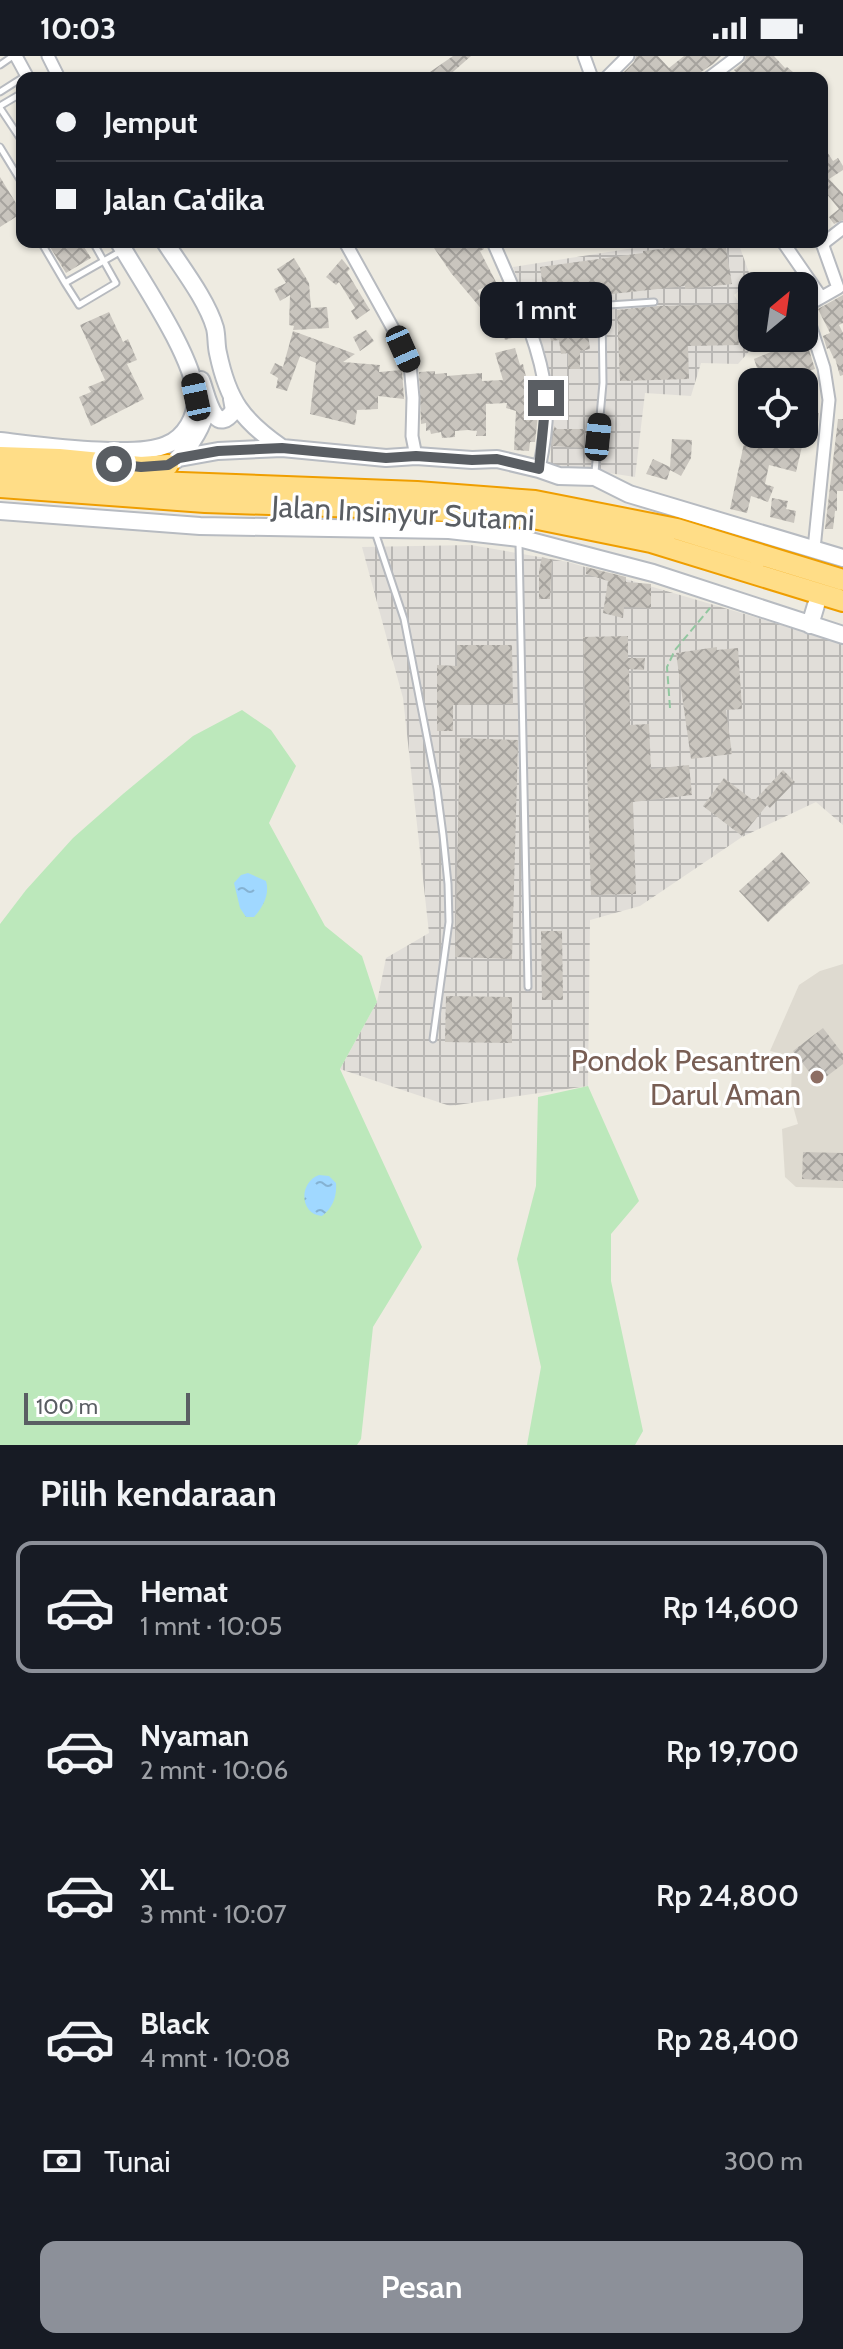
<!DOCTYPE html>
<html lang="id">
<head>
<meta charset="utf-8">
<style>
	:root { --surface:#171b24; --page:#20242c; --text:#f1f3f6; --muted:#9ea1a6; --line:#363941; --accent:#8c9099 }
	body { margin:0; font-family:Cabin,sans-serif; background:var(--page); color:var(--text); height:100vh; display:flex; flex-direction:column; font-size:30px; white-space:nowrap }
	* { box-sizing:border-box; margin:0 }
	p { font-size:26px; color:var(--muted) }
	.icon { flex:none; width:44px; height:44px; fill:none; stroke:currentColor; stroke-width:2; stroke-linecap:round; stroke-linejoin:round }
	.map { position:relative; height:1389px; overflow:hidden }
	.details { display:flex; flex-direction:column; background:var(--surface); flex:1 }
	.details>* { flex:none }
	.guide { position:absolute; left:16px; top:16px; width:812px; height:176px; border-radius:16px; box-shadow:0 2px 6px #0004; display:grid; align-content:center; height:176px; padding:0 40px; background:var(--surface) }
	.needle { width:52px; rotate:29deg }
	.fabs { position:absolute; left:738px; top:216px; display:grid; gap:16px }
	.fabs a { display:grid; place-items:center; width:80px; height:80px; border-radius:16px; background:var(--surface); box-shadow:0 2px 6px #0004; font-size:40px }
	.scale { position:absolute; left:24px; bottom:20px; width:166px; box-sizing:border-box; padding-left:8px; border:4px solid #5a5e63; border-top:0; font-size:22px; line-height:28px; white-space:nowrap; color:#5a5e63; -webkit-text-stroke:6px #fff; paint-order:stroke }
	.end { position:absolute; width:36px; height:36px; margin:-18px; border:10px solid #5a5e63; background:#fff; box-shadow:0 0 0 4px #fff }
	.from { border-radius:50% }
	.bubble { position:absolute; height:56px; border-radius:16px; background:var(--surface); box-shadow:0 2px 6px #0004; font-size:26px; font-weight:600; line-height:56px; text-align:center }
	.car { position:absolute; width:24px; height:48px; margin:-24px -12px; border-radius:10px; box-shadow:0 0 6px 2px #0007; background:linear-gradient(#222 24%,#8ab4d8 0 40%,#222 0 76%,#8ab4d8 0 86%,#222 0) }
	.guide b { display:flex; align-items:center; gap:28px; height:76px; font-size:30px }
	.guide b+b { border-top:2px solid var(--line) }
	.guide i { width:20px; height:20px; background:var(--text) }
	ul { padding:0; list-style:none }
	li { display:flex; align-items:center; gap:24px; height:132px; margin:0 16px 12px; padding:0 24px; border:4px solid transparent; border-radius:16px }
	li div { flex:1 }
	li b { display:block; font-size:30px }
	li em { font-style:normal; font-weight:600 }
	li.selected { border-color:var(--accent) }
	li>.icon { width:72px; height:72px; stroke-width:1.5 }
	h2 { padding:0 40px; font-size:36px; line-height:96px }
	.pay { display:flex; align-items:center; gap:20px; height:88px; padding:0 40px; font-size:30px }
	.pay p { margin-inline-start:auto }
	.cta { display:flex; gap:16px; margin-top:auto; padding:16px 40px }
	.cta a { flex:1; height:92px; border-radius:16px; background:var(--accent); color:#fff; font-size:32px; font-weight:600; line-height:92px; text-align:center }
	.status { display:flex; justify-content:space-between; align-items:center; height:56px; padding:0 40px; background:var(--surface); direction:ltr }
	.status svg { height:22px; fill:currentColor }
	.map>svg:first-child { display:block }
	.industrial { fill:url(#industrial-grid) }
	.education { fill:#dedad0 }
	.green { fill:#bce8bb }
	.water { fill:url(#water-ripples) }
	.building { fill:url(#building-cross-hatch) }
	.lines { fill:none; stroke-linecap:round; stroke-linejoin:round }
	.lane-casing { stroke:#b7babf; stroke-width:9 }
	.street-casing { stroke:#b7babf; stroke-width:15 }
	.secondary-casing { stroke:#b7bbc1; stroke-width:20 }
	.highway-casing { stroke:#ef9e00; stroke-width:24 }
	.path { stroke:#92c7a0; stroke-width:2; stroke-dasharray:8 4; stroke-linecap:butt }
	.lane { stroke:#fff; stroke-width:5 }
	.street { stroke:#fff; stroke-width:11 }
	.secondary { stroke:#fff; stroke-width:16 }
	.highway { stroke:#ffdd87; stroke-width:20 }
	.route { stroke:#5a5e63; stroke-width:10 }
	.education-dot { fill:#8d6e63; stroke:#fff; stroke-width:3 }
	.labels { text-anchor:middle; dominant-baseline:central; stroke-width:6; stroke-linejoin:round; paint-order:stroke }
	.street-label { font-size:30px; fill:#5a5e63; stroke:#fff }
	.education-label { font-size:30px; fill:#785e54; stroke:#fff; text-anchor:end }
</style>
</head>
<body>
<div class="status"><b>10:03</b><svg viewBox="0 0 49 12"><path d="M0 12V9h3v3zM5 12V6h3v6zM10 12V3h3v9zM15 12V0h3v12zM26 1h20v11H26zM47 4h2v5h-2z"/></svg></div>
<div class="map">
<svg width="843" height="1389" viewBox="0 0 843 1389">
	<defs>
		<pattern id="industrial-grid" width="8" height="8" patternUnits="userSpaceOnUse" patternTransform="scale(2)"><rect width="8" height="8" fill="#e1ded9"/><path d="M0 4h8M4 0v8" fill="none" stroke="#b9b7b4"/></pattern>
		<pattern id="water-ripples" width="26" height="14" patternUnits="userSpaceOnUse" patternTransform="scale(2)"><rect width="26" height="14" fill="#a0d8ff"/><path d="M2 4q2-2 4 0t4 0M15 11q2-2 4 0t4 0" fill="none" stroke="#85b2d2"/></pattern>
		<pattern id="building-cross-hatch" width="8" height="8" patternUnits="userSpaceOnUse" patternTransform="scale(2)"><rect width="8" height="8" fill="#c9c5be"/><path d="M0 0l8 8M0 8l8-8" fill="none" stroke="#a6a39e"/></pattern>
	</defs>
	<rect width="100%" height="100%" fill="#eeebe1"/>
	<path class="industrial" d="M672 186H738L752 225 734 239 752 267V282H761L738 308 701 307 691 340 645 337 635 421 550 408 553 357 544 294 513 211Z
		M471 489 568 506 843 587V769L816 746 742 781 640 850 590 864 588 1030 450 1050 340 1013 377 946 386 902 429 877 403 642 362 491Z"/>
	<path class="education" d="M843 908V1132L796 1131 785 1121 782 1073 798 1068 791 1043 792 1000 770 995 799 929 820 915Z"/>
	<path class="green" d="M242 654 271 674 296 710 269 767 325 870 362 900 377 946 340 1013 422 1191 373 1271 361 1383 357 1389H0V868L26 834 73 782 123 738 193 680Z
		M588 1030 639 1145 611 1178V1225L643 1375 635 1389H527L541 1311 517 1203 536 1130 538 1041Z"/>
	<path class="water" d="M248 817 266 825C270 838 263 851 254 861H246L240 852 234 827 241 819Z
		M319 1119 329 1120 336 1127C337 1140 333 1152 322 1160 299 1158 299 1126 319 1119Z"/>
	<path class="building" d="M453 0H471L446 22H434L430 16Z
		M636 0H658L669 12 684 0H721L713 8 692 22H618L634 6Z
		M746 0H774L785 12 787 11 800 22H742L734 14 744 6Z
		M822 88 833 105 838 102 843 110V114L829 123 843 138V164L834 168 829 161 839 153 826 137 822 141Z
		M0 121 22 157 0 171Z
		M47 186H81L91 202 66 217Z
		M430 186H480L484 193 480 195 496 226 478 234 484 256 451 217Z
		M678 186H725L732 228 685 233V230L603 239 588 243 589 254H585L590 293 580 295V313H568V297L561 298 559 284 551 285 540 211 643 197V195L679 191Z
		M294 202 309 227 311 252 327 251 329 272 293 274 294 270 289 269 290 239 280 245 274 233 286 227 277 213Z
		M342 203 350 213 347 216 370 254 356 264 351 255 355 252 339 226 336 229 326 221Z
		M781 217 788 230H757Z
		M843 239V267L839 269 843 277V319L840 320 835 302 834 303 829 292 827 293 823 280 830 277 818 253Z
		M738 248 739 289 688 290 689 323 620 325 617 254 658 250Z
		M507 251 519 280 505 284 494 256Z
		M109 256 123 286 128 283 137 304 127 308 144 343 91 370 79 341 91 336 88 331 105 324 80 269Z
		M366 274 374 285 360 295 353 281Z
		M293 275 355 298 343 306 380 309 379 316 402 314 404 343 378 340V353L357 354 355 369 310 358 316 307 300 300 287 335 276 332 278 322 270 317 275 307 283 311Z
		M804 278 815 313 803 317V326H784V318L779 320 778 314 760 321 754 303 804 282Z
		M515 292 520 309 523 308 527 325H530L531 338 525 359H538L535 386H530L529 395 514 394 516 355 506 352 507 347 486 348V380H476L477 375 468 374 455 375V381L442 382 441 376 431 378 430 374 426 375V367L421 368 419 316 435 315V318L447 317V320L482 317V325L503 324 495 297Z
		M804 356 819 357 817 375 804 374Z
		M838 363H843V435H837V455H835L833 473H825Z
		M554 370 557 373H584V392L552 390Z
		M746 378H787L804 382 796 416 769 409 765 428 774 431 768 446 751 440 747 457 730 453Z
		M672 383 692 384 691 402 681 420 670 414 667 424 646 418 653 403 670 411Z
		M772 442 788 445 786 453 796 455 794 467 770 461Z
		M542 501 552 504 550 543H539V515Z
		M586 511 626 521V526L651 528V552L624 551 623 562 603 557 608 525 586 518Z
		M628 580V602H645L644 614 629 613 630 669 649 668 651 713 689 709 692 739 633 746 636 838 591 839 583 581Z
		M457 589H512L513 648 453 649V675H437V609L457 610Z
		M717 591V594L738 592 742 653 726 654 732 698 691 703 676 597Z
		M460 682 518 684 512 903 455 901Z
		M783 714 795 726 770 752 767 749 742 780 703 750 724 722 754 745Z
		M782 796 810 827 768 866 739 835Z
		M541 875H562L563 944H542Z
		M446 940 512 941V987L445 986Z
		M823 972 843 998V1008L818 1027 793 995Z
		M803 1096 843 1097V1125L802 1123Z"/>
	<g class="lines">
		<defs>
			<path id="lane" d="M0 9 13 0
				M0 36 22 22
				M0 50 22 37
				M0 52 22 85
				M0 91 22 127
				M41 186 65 227
				M93 186 116 227 79 249 65 227 123 194
				M595 416 603 327 602 257 609 249 654 246
				M375 476 404 563 437 733 443 779 448 828 449 866 433 983
				M519 487 528 931"/>
			<path id="street" d="M16 0 28 22
				M48 0 59 22
				M584 0 592 22
				M606 22 628 0
				M709 22 738 0
				M345 186 396 278 410 308 413 342 412 380 416 400
				M493 186C514 235 540 286 546 339 548 362 544 390 539 413
				M783 186 821 241
				M814 493 829 344 824 312 805 253 808 249 838 232 823 190 825 186 843 172"/>
			<path id="secondary" d="M165 186C181 211 207 244 215 272 217 280 216 289 218 297 228 345 242 364 282 392
				M201 324C206 335 214 384 234 354L232 343
				M0 385C38 389 134 403 166 389 185 382 197 360 196 340 193 299 140 223 119 186
				M179 402 218 395 282 392 386 402 416 400 472 404 497 403 539 413 559 420 595 421 629 438 843 502
				M176 404C193 388 203 370 208 348
				M0 455 200 470 449 474 519 482 653 517 843 579
				M810 569 816 549"/>
			<path id="highway" d="M0 401 59 403 141 411 168 409
				M0 414 128 425 417 436 535 445 677 473 843 524
				M0 431 205 446 421 453 533 462 651 486 843 545"/>
		</defs>
		<use href="#lane" class="lane-casing"/>
		<use href="#street" class="street-casing"/>
		<use href="#secondary" class="secondary-casing"/>
		<use href="#highway" class="highway-casing"/>
		<path class="path" d="M670 652 667 611 675 594 710 552"/>
		<use href="#lane" class="lane"/>
		<use href="#street" class="street"/>
		<use href="#secondary" class="secondary"/>
		<use href="#highway" class="highway"/>
	</g>
	<g class="lines">
		<path class="route" d="M114 408 141 411 168 409 179 402 218 395 282 392 386 402 416 400 472 404 497 403 539 413 546 342"/>
	</g>
	<circle class="education-dot" cx="817" cy="1021" r="8"/>
	<g class="labels">
		<g class="street-label">
			<text transform="translate(403 457) rotate(3)">Jalan Insinyur Sutami</text>
		</g>
		<g class="education-label">
			<text x="801" y="1004">Pondok Pesantren<tspan x="801" dy="34">Darul Aman</tspan></text>
		</g>
	</g>
</svg>
<div class="fabs">
<a><svg class="needle" viewBox="-14 -14 28 28"><path d="M0-13l5 13h-10z" fill="#e53935"/><path d="M0 13l5-13h-10z" fill="#9ea1a6"/></svg></a>
<a><svg class="icon" aria-label="locate" viewBox="0 0 24 24"><circle cx="12" cy="12" r="6"/><path d="M12 2v4M12 18v4M2 12h4M18 12h4"/></svg></a>
</div>
<div class="scale">100 m</div>
<i class="end from" style="left:114px;top:408px"></i>
<i class="end" style="left:546px;top:342px"></i>
<div class="bubble" style="left:480px;top:226px;width:132px">1 mnt</div>
<i class="car" style="left:403px;top:293px;rotate:156deg"></i>
<i class="car" style="left:196px;top:341px;rotate:348deg"></i>
<i class="car" style="left:598px;top:381px;rotate:6deg"></i>
<div class="guide">
<b><i class="from"></i>Jemput</b>
<b><i></i>Jalan Ca'dika</b>
</div>
</div>
<section class="details">
<h2>Pilih kendaraan</h2>
<ul>
<li class="selected"><svg class="icon" aria-label="car" viewBox="0 0 24 24"><path d="M5 17H2v-5l4-1 3-4h7l3 4 3 1v5h-3M9 17h6M6 11h13"/><circle cx="7" cy="17" r="2"/><circle cx="17" cy="17" r="2"/></svg><div><b>Hemat</b><p>1 mnt · 10:05</p></div><em>Rp 14,600</em></li>
<li><svg class="icon" aria-label="car" viewBox="0 0 24 24"><path d="M5 17H2v-5l4-1 3-4h7l3 4 3 1v5h-3M9 17h6M6 11h13"/><circle cx="7" cy="17" r="2"/><circle cx="17" cy="17" r="2"/></svg><div><b>Nyaman</b><p>2 mnt · 10:06</p></div><em>Rp 19,700</em></li>
<li><svg class="icon" aria-label="car" viewBox="0 0 24 24"><path d="M5 17H2v-5l4-1 3-4h7l3 4 3 1v5h-3M9 17h6M6 11h13"/><circle cx="7" cy="17" r="2"/><circle cx="17" cy="17" r="2"/></svg><div><b>XL</b><p>3 mnt · 10:07</p></div><em>Rp 24,800</em></li>
<li><svg class="icon" aria-label="car" viewBox="0 0 24 24"><path d="M5 17H2v-5l4-1 3-4h7l3 4 3 1v5h-3M9 17h6M6 11h13"/><circle cx="7" cy="17" r="2"/><circle cx="17" cy="17" r="2"/></svg><div><b>Black</b><p>4 mnt · 10:08</p></div><em>Rp 28,400</em></li>
</ul>
<div class="pay"><svg class="icon" aria-label="cash" viewBox="0 0 24 24"><path d="M3 7h18v10H3z"/><circle cx="12" cy="12" r="2"/></svg>Tunai<p>300 m</p></div>
<div class="cta"><a>Pesan</a></div>
</section>
</body>
</html>
